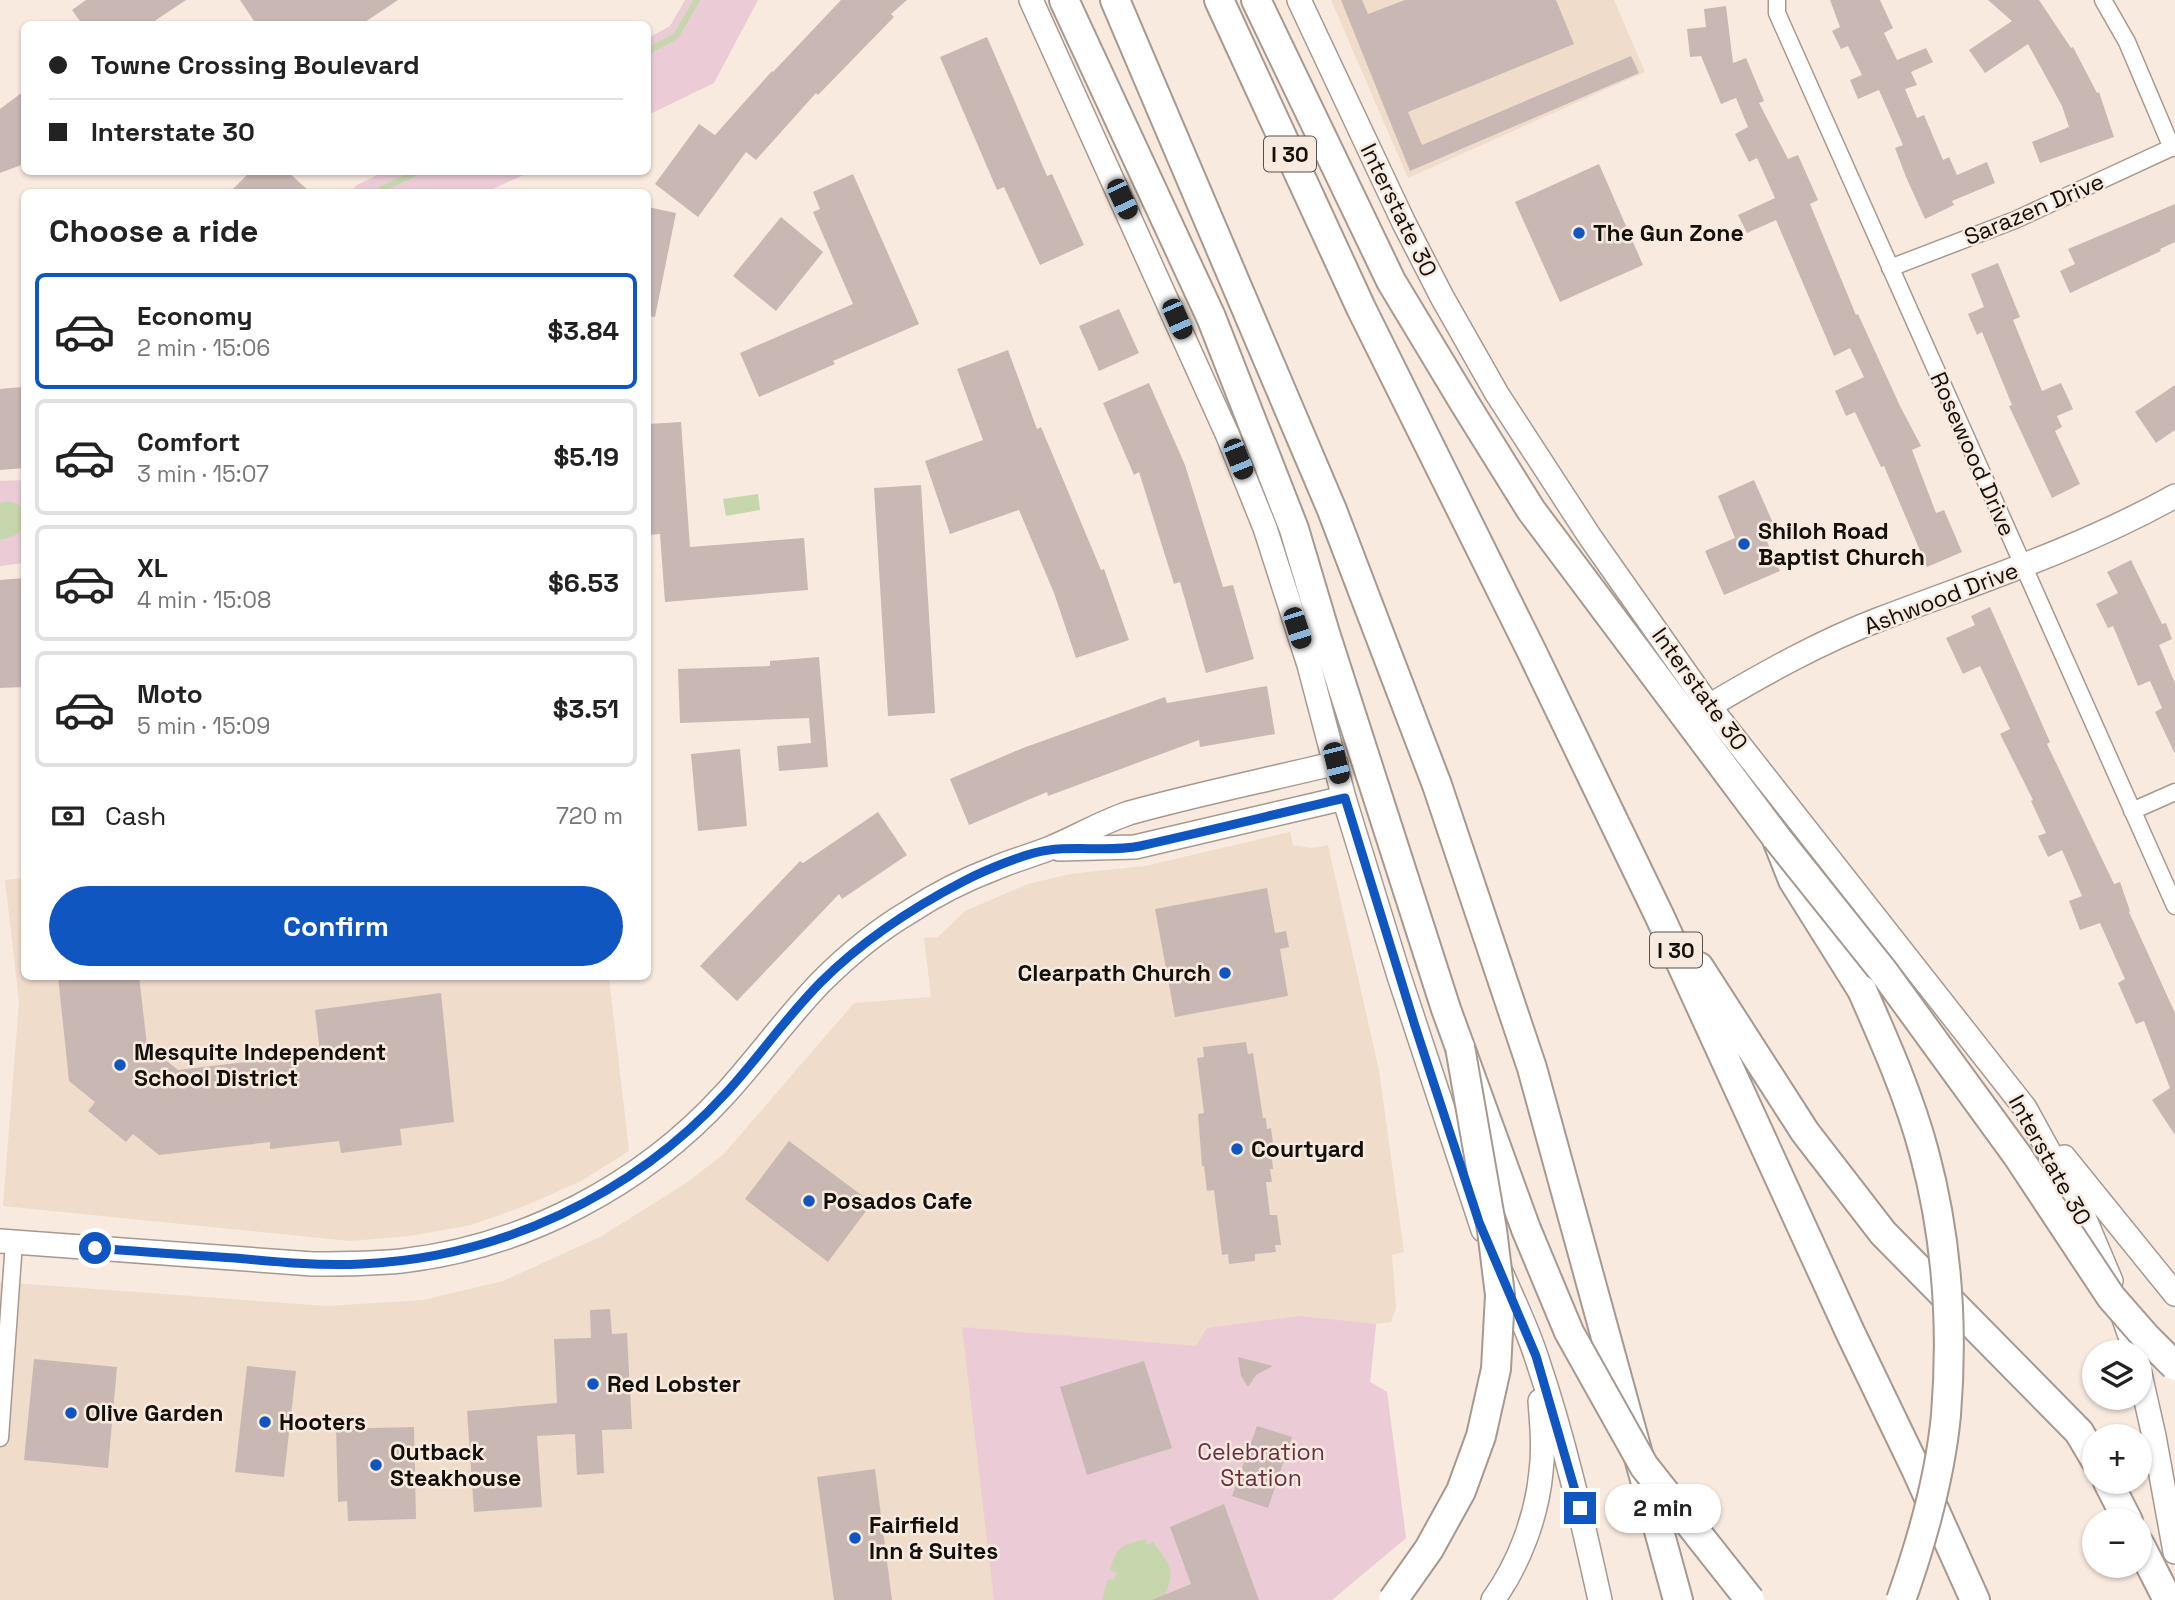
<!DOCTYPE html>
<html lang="en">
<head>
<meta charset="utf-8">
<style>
	:root { --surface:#fff; --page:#f2f2f2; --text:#222; --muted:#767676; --line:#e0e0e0; --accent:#0f56c1 }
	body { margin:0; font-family:"Space Grotesk",sans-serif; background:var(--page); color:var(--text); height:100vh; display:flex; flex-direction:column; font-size:26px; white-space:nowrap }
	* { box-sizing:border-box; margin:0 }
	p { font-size:23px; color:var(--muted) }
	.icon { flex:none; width:38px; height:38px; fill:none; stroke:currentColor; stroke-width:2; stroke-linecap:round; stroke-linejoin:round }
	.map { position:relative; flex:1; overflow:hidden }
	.details { position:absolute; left:21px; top:189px; width:630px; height:791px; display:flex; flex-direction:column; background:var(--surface); border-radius:10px; box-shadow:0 2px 5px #0004 }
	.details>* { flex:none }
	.top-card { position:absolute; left:21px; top:21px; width:630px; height:154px; border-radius:10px; box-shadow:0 2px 5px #0004; display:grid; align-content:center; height:154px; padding:0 28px; background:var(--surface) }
	.buttons { position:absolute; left:2082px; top:1340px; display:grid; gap:14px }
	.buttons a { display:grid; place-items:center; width:70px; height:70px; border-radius:50%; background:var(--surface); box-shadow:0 2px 5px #0004; font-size:35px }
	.end { position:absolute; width:32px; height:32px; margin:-16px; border:9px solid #0f56c1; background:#fff; box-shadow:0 0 0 4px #fff }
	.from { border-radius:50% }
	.bubble { position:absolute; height:49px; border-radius:24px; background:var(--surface); box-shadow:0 2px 5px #0004; font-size:23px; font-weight:700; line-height:49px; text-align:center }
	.car { position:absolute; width:21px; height:42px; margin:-21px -10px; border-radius:9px; box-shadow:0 0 5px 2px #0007; background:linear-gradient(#222 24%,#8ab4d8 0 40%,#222 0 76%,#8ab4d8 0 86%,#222 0) }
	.top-card b { display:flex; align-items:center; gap:24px; height:66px; font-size:26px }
	.top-card b+b { border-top:2px solid var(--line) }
	.top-card i { width:18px; height:18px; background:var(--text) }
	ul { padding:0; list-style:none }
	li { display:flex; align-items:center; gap:21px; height:116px; margin:0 14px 10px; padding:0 14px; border:4px solid var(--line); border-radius:10px }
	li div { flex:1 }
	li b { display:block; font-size:26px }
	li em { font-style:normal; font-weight:700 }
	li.selected { border-color:var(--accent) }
	li>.icon { width:63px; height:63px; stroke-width:1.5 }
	h2 { padding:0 28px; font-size:32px; line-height:84px }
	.pay { display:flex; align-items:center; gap:18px; height:77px; padding:0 28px; font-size:26px }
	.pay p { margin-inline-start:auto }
	.action { display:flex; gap:14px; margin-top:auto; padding:14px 28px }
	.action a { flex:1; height:80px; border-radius:42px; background:var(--accent); color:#fff; font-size:28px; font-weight:700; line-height:80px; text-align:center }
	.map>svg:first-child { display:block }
	.built { fill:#f0dccb }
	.green { fill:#ebccd6 }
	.water { fill:#c6d6ad }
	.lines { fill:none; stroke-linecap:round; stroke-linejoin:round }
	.stream { stroke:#c6d6ad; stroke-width:6 }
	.river { stroke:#c6d6ad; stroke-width:35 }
	.building { fill:#c9b7b4 }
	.street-casing { stroke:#a6998f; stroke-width:19 }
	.secondary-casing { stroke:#a6998f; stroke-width:26 }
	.highway-casing { stroke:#a6998f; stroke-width:32 }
	.street { stroke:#fff; stroke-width:16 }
	.secondary { stroke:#fff; stroke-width:23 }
	.highway { stroke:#fff; stroke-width:28 }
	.highway-bridge-casing { stroke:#a6998f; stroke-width:32; stroke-linecap:butt }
	.highway-bridge { stroke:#fff; stroke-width:28 }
	.route { stroke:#0f56c1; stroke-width:9 }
	.poi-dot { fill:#0f56c1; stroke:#f8eadf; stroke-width:2.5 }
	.labels { text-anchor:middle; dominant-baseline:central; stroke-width:5; stroke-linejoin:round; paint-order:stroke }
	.shield { fill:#f8eadf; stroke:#58514b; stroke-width:2 }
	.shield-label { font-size:21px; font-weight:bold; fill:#130f0b }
	.street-label { font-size:23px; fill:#130f0b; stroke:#f8eadf }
	.poi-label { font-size:23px; font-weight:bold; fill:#130f0b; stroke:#f8eadf; text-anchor:start }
	.park-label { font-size:23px; fill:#692e46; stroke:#f8eadf }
</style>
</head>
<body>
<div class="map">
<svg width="2175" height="1600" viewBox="0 0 2175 1600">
	<rect width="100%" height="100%" fill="#f8eadf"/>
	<path class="built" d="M1331 0H1614L1645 72 1408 178Z
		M1290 832 1293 845 1312 848 1328 845 1379 1070 1404 1252 1392 1255 1396 1308 1391 1322 1376 1324 1370 1382 1387 1392 1406 1538 1332 1600H0V1282L327 1306 423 1300 503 1281 602 1236 686 1183 723 1155 854 1003 931 997 924 938 938 937 965 911 1028 884 1070 874 1145 866Z
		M24 878V976L609 977 629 1151 581 1181 525 1206 471 1225 410 1236 350 1241 3 1206 19 1002 5 880Z"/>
	<path class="green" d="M685 0H758L714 83 648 115V38L670 26Z
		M384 172H530L486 192H350L357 185Z
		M24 480V563L0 566V481Z
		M1300 1316 1376 1324 1370 1382 1387 1392 1406 1538 1332 1600H994L962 1327 1196 1346 1207 1328Z"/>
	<path class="water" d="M758 494 760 510 726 516 723 499Z
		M1146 1539 1147 1545 1153 1542C1173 1569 1175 1568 1164 1600H1102L1108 1579 1114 1580 1117 1573 1110 1570C1118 1544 1121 1546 1146 1539Z"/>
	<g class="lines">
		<path class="stream" d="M648 51 676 36 697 0
			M376 192 417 172
			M8 519 24 511"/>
		<path class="river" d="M0 522 8 519"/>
	</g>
	<path class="building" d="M86 0H186L150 24H82L72 10Z
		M240 0H398L362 24H256Z
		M841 0H907L891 14 894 17 818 95 816 93 756 160 746 152 698 217 655 184 699 124 715 135 772 71 773 72Z
		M1341 0H1362L1368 14 1405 0H1556L1574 44 1408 112 1422 145 1631 56 1639 73 1410 171Z
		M1830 0H1880L1893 28 1884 33 1897 60 1926 48 1933 62 1911 72 1917 85 1905 89 1917 118 1924 115 1943 160 1949 157 1957 175 1987 162 1995 183 1952 201 1954 205 1925 219 1906 177 1895 148 1903 145 1879 90 1858 99 1850 80 1862 75 1848 46 1841 49 1832 31 1840 27Z
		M1988 0H2039L2071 48 2073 47 2097 93 2099 92 2114 137 2040 163 2032 142 2069 127 2062 106 2028 44 1985 73 1969 50 2012 21Z
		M1726 6 1733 63 1746 58 1764 101 1759 103 1788 159 1798 155 1818 200 1810 204 1856 315 1858 314 1900 406 1921 446 1912 450 1936 513 1944 510 1962 552 1927 567 1884 466 1881 467 1855 412 1846 416 1835 391 1864 377 1850 348 1834 356 1776 220 1747 233 1738 215 1775 198 1757 158 1749 162 1735 134 1748 127 1736 98 1721 104 1701 56 1690 57 1687 29 1706 27 1704 9Z
		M987 37 1047 176 1052 174 1084 245 1040 265 1004 187 997 190 940 57Z
		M24 91V164L0 173V109Z
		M1599 164 1643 265 1560 302 1515 202Z
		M250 172H288L310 192H230Z
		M853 174 919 324 833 361 835 364 759 397 740 353 853 304 813 212 820 209 813 192Z
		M2175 204V242L2160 249 2161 251 2070 293 2060 271 2075 264 2068 249Z
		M648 207 676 213 655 317 648 316Z
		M781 217 823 252 776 311 733 276Z
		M1998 263 2020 317 2013 320 2042 391 2061 383 2073 409 2057 416 2062 427 2055 431 2080 484 2052 498 2009 406 2012 405 1982 332 1977 335 1968 314 1984 307 1971 274Z
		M1119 309 1139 353 1099 371 1079 326Z
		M1008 350 1037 429 1041 427 1101 570 1104 569 1129 640 1076 658 1054 593 1019 510 950 534 925 461 983 440 957 369Z
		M1149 383 1185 465 1223 587 1233 585 1254 659 1206 673 1180 582 1174 584 1139 472 1134 475 1103 403Z
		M2175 385V430L2156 443 2135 412Z
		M21 387 24 422V468L0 470V389Z
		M681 422 690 547 804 538 808 590 665 602 660 534 648 535V424Z
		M1754 480 1773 523 1761 528 1780 571 1724 595 1705 551 1735 538 1718 496Z
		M921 485 935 713 888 716 874 488Z
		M2131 560 2162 624 2166 623 2172 639 2159 645 2175 683V754L2155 712 2162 708 2150 681 2138 686 2113 626 2108 628 2096 604 2118 593 2107 572Z
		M24 578V687L0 688V580Z
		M1990 607 2050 742 2047 744 2114 884 2120 882 2130 911 2129 912 2175 1013V1135L2152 1100 2170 1088 2144 1021 2136 1024 2118 983 2125 979 2100 923 2080 930 2069 901 2082 896 2062 850 2048 857 2038 836 2046 833 2031 801 2033 800 2000 734 2010 729 1980 666 1963 674 1946 638 1975 625 1971 616Z
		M819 657 828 767 779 771 777 746 811 743 809 718 680 723 678 669 770 666V661Z
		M1267 686 1275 734 1200 747 1199 740 1048 796 1047 792 969 825 950 779 1023 748 1165 697 1167 703Z
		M740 749 747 826 698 831 691 754Z
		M878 812 907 855 842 899 839 894 737 1001 700 966 800 861 803 863Z
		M1267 888 1275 933 1286 931 1289 947 1280 949 1288 996 1175 1017 1155 909Z
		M58 976H139L147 1045 178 1070 320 1053 315 1010 441 993 454 1122 400 1129 402 1145 341 1153 339 1141 270 1149V1142L159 1155 133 1134 126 1142 88 1111 95 1102 69 1081Z
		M1246 1042 1248 1054 1253 1053 1263 1118H1266L1267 1129 1271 1128 1275 1158H1272L1273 1169H1270L1272 1182H1266L1270 1215H1277L1281 1245H1275L1276 1252 1255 1254V1261L1229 1264 1228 1254 1222 1255 1214 1190 1207 1191 1204 1166H1202L1198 1114 1204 1113 1197 1058 1204 1057 1203 1047Z
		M789 1141 872 1203 828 1262 745 1199Z
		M610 1309 612 1334 627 1333 632 1429 602 1430 604 1473 577 1475 575 1434 537 1436 542 1507 474 1512 467 1411 557 1403 554 1339 591 1338 590 1310Z
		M1238 1357 1273 1366 1256 1375 1248 1387 1241 1376Z
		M34 1359 117 1367 108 1468 24 1460Z
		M1144 1361 1172 1448 1087 1475 1060 1387Z
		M247 1366 296 1371 284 1477 235 1472Z
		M1257 1426 1292 1437 1268 1508 1232 1496Z
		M414 1427 416 1519 348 1521 347 1501 338 1502 336 1429Z
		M875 1469 892 1600H834L817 1477Z
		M1224 1504 1259 1600H1152L1191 1584 1170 1527Z"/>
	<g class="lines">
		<defs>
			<path id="street" d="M1777 0V13L2175 906
				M2103 0 2127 42 2172 148
				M1890 268 2015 220 2175 146
				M2132 811 2175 792
				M0 1438 14 1242"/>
			<path id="secondary" d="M1031 0 1228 436 1265 528 1309 665 1344 798 1399 976 1483 1230
				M1299 0 1403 221 1442 297 1497 394 1590 537 1709 706 2025 1108 2081 1210 2111 1281
				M1709 706C1765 673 1820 642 1880 619 1980 581 2082 548 2175 496
				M1059 849 1135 847 1344 798
				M2064 1157 2175 1294
				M0 1241 313 1264C343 1264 372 1264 401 1261 525 1247 642 1185 725 1094 758 1058 787 1017 821 982 847 956 877 931 909 912 935 895 964 880 993 869 1011 861 1030 856 1048 849 1075 838 1102 822 1129 813 1197 794 1267 780 1336 763
				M1502 1274C1514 1302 1528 1330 1537 1359 1564 1438 1582 1519 1600 1600
				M2123 1316 2136 1353
				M2140 1374 2154 1436 2175 1552
				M1493 1600C1519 1564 1537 1516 1541 1472 1544 1449 1542 1425 1540 1401"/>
			<path id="highway" d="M1064 0 1211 317 1294 529 1325 633 1446 1009 1526 1229
				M1115 0 1332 510 1437 785 1532 1068 1678 1600
				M1219 0 1361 308 1531 650 1659 915 1850 1332 1916 1469 1975 1600
				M1256 0 1391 281 1465 404 1531 510 1776 837 1793 880 1862 990
				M1699 967 1805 1132 1883 1233 2079 1432 2095 1459
				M2108 1482 2128 1521
				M2140 1545 2168 1600"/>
		</defs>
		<use href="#street" class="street-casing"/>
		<use href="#secondary" class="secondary-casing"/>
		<use href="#highway" class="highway-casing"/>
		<use href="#street" class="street"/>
		<use href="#secondary" class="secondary"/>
		<use href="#highway" class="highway"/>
		<defs>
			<path id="highway-bridge" d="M1776 837 1883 971 2017 1155 2111 1297 2146 1337 2175 1366
				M1862 990C1885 1042 1909 1096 1924 1152 1947 1237 1953 1328 1946 1415 1940 1478 1922 1541 1901 1600
				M1526 1229 1569 1332 1644 1466 1750 1600
				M1393 1600 1429 1549 1461 1491 1481 1436 1496 1369 1500 1295 1492 1230 1460 1047"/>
		</defs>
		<use href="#highway-bridge" class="highway-bridge-casing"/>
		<use href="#highway-bridge" class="highway-bridge"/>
	</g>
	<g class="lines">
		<path class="route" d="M95 1248C142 1252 189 1255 235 1258 277 1262 319 1266 361 1264 499 1258 632 1196 726 1093 759 1057 787 1016 821 982 863 940 912 908 964 881 983 871 1028 852 1049 850 1079 846 1110 852 1140 846 1208 831 1276 814 1345 798L1415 1026 1479 1222 1536 1356 1580 1508"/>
	</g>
	<g class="poi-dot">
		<circle cx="1579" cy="233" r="7"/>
		<circle cx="1744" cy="544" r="7"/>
		<circle cx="1225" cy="973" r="7"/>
		<circle cx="120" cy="1065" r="7"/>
		<circle cx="1237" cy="1149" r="7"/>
		<circle cx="809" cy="1201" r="7"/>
		<circle cx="593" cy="1384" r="7"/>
		<circle cx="71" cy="1413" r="7"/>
		<circle cx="265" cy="1422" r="7"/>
		<circle cx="376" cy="1465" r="7"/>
		<circle cx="855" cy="1538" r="7"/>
	</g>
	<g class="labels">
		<g class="shield">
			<rect x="1264" y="136.5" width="52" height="35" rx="5"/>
			<rect x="1650" y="932.5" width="52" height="35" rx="5"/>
		</g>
		<g class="shield-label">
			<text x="1290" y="154">I 30</text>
			<text x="1676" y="950">I 30</text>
		</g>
		<g class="street-label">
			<text transform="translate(2034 209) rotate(-23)">Sarazen Drive</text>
			<text transform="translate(1399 210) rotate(64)">Interstate 30</text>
			<text transform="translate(1973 454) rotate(66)">Rosewood Drive</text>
			<text transform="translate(1941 598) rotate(-21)">Ashwood Drive</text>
			<text transform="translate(1700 689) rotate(54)">Interstate 30</text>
			<text transform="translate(2050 1160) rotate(61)">Interstate 30</text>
		</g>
		<g class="poi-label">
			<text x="1593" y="233">The Gun Zone</text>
			<text x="1758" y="531">Shiloh Road<tspan x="1758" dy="26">Baptist Church</tspan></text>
			<text x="1211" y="973" text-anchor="end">Clearpath Church</text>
			<text x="134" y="1052">Mesquite Independent<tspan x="134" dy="26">School District</tspan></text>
			<text x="1251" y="1149">Courtyard</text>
			<text x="823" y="1201">Posados Cafe</text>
			<text x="607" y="1384">Red Lobster</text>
			<text x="85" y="1413">Olive Garden</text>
			<text x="279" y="1422">Hooters</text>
			<text x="390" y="1452">Outback<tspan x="390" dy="26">Steakhouse</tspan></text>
			<text x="869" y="1525">Fairfield<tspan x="869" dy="26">Inn &amp; Suites</tspan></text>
		</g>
		<g class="park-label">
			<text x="1261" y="1452">Celebration<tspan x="1261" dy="26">Station</tspan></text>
		</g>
	</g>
</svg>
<div class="buttons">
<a><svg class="icon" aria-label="layers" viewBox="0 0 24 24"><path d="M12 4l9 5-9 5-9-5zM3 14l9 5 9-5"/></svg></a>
<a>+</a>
<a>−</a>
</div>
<i class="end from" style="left:95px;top:1248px"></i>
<i class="end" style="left:1580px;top:1508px"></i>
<div class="bubble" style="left:1605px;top:1484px;width:116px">2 min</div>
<i class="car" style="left:1122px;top:199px;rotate:155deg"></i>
<i class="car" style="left:1177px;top:319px;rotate:156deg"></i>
<i class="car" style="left:1238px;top:459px;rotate:158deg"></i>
<i class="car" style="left:1297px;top:628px;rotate:162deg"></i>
<i class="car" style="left:1336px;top:763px;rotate:166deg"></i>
<div class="top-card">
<b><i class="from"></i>Towne Crossing Boulevard</b>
<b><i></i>Interstate 30</b>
</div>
<section class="details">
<h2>Choose a ride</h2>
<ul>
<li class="selected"><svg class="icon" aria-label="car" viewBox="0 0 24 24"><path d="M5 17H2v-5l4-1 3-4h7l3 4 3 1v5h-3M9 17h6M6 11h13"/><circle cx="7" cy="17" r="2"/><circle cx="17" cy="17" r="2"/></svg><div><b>Economy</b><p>2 min · 15:06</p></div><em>$3.84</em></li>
<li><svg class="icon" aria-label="car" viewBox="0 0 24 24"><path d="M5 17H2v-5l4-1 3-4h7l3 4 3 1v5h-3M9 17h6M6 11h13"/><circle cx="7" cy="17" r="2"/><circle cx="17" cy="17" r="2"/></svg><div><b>Comfort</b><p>3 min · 15:07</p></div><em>$5.19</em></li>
<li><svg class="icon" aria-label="car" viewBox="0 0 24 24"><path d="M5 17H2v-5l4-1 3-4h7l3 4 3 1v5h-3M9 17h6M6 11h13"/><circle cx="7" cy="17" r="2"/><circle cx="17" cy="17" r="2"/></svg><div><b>XL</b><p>4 min · 15:08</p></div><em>$6.53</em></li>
<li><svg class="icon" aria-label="car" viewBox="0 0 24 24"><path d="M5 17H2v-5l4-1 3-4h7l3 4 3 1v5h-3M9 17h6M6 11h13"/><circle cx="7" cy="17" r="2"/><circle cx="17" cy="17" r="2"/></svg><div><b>Moto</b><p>5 min · 15:09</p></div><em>$3.51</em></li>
</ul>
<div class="pay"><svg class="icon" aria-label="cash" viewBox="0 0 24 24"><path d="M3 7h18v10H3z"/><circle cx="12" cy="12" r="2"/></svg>Cash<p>720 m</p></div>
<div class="action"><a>Confirm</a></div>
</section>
</div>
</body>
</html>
